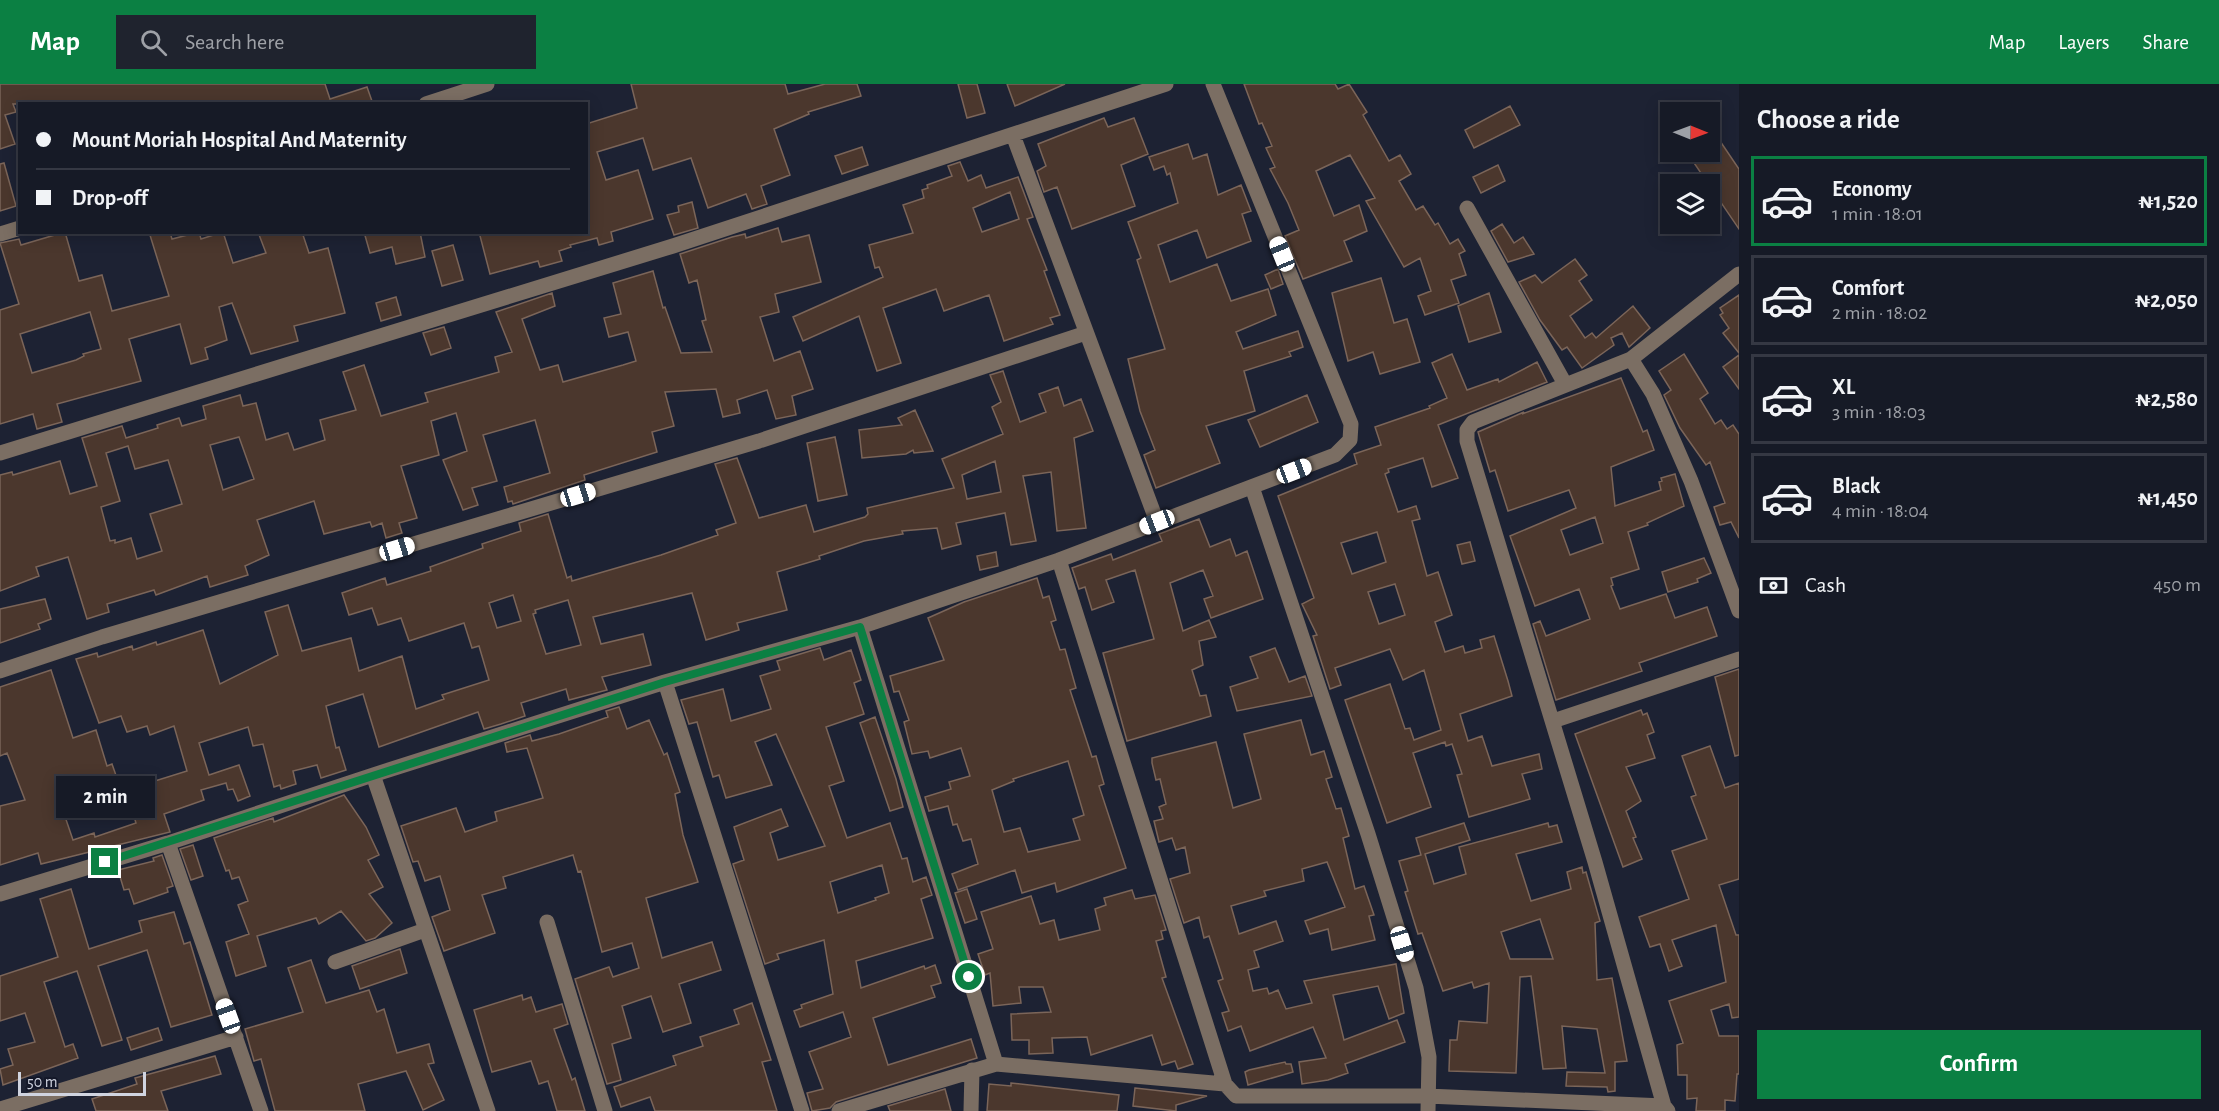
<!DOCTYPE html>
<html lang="en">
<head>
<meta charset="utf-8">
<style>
	:root { --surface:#161a26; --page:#1f232e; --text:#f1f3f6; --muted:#9ea1a7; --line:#353843; --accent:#0b8043 }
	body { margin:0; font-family:"Alegreya Sans",sans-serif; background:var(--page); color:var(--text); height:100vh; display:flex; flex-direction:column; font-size:22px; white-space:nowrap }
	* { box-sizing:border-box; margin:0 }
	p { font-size:20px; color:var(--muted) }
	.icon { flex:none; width:33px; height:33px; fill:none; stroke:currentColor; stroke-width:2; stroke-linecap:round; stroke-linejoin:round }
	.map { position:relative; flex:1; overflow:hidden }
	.side { display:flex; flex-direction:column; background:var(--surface); width:480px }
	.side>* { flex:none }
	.banner { position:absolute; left:18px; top:18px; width:570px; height:132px; border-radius:0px; box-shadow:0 3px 15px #0003,0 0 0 2px var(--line); display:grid; align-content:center; height:132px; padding:0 18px; background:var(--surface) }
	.needle { width:39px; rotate:91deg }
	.buttons { position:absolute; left:1660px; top:18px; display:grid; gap:12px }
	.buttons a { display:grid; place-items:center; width:60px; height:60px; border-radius:0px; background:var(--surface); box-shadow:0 3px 15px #0003,0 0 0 2px var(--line); font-size:30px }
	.scale { position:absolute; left:18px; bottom:15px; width:128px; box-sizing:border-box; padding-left:6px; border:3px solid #d0d4e0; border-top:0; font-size:16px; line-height:21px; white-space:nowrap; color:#d0d4e0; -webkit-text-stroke:4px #141829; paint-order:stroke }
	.end { position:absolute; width:27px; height:27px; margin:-14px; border:8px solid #0b8043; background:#fff; box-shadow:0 0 0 3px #fff }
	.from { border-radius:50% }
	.bubble { position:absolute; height:42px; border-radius:0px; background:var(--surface); box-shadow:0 3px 15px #0003,0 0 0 2px var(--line); font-size:20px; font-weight:600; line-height:42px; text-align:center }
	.car { position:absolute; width:18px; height:36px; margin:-18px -9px; border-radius:8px; box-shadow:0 0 4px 2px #0007; background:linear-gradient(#fff 24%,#345 0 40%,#fff 0 76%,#345 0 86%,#fff 0) }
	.banner b { display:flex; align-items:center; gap:21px; height:57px; font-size:22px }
	.banner b+b { border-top:2px solid var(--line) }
	.banner i { width:15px; height:15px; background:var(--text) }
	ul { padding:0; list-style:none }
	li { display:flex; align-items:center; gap:18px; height:90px; margin:0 12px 9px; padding:0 6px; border:3px solid var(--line); border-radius:0px }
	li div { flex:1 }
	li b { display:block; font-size:22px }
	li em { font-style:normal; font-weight:600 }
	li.selected { border-color:var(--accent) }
	li>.icon { width:54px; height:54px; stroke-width:1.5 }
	h2 { padding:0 18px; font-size:27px; line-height:72px }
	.pay { display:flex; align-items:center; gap:15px; height:66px; padding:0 18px; font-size:22px }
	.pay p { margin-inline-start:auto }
	.primary-button { display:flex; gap:12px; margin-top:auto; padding:12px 18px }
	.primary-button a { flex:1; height:69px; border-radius:0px; background:var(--accent); color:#fff; font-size:24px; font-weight:600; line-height:69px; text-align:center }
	header { display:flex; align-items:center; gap:36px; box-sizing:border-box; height:84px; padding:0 30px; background:var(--accent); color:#fff }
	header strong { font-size:28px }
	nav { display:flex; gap:33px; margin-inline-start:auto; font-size:21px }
	.search { width:420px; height:54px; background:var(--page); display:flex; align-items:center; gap:15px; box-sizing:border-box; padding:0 21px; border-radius:0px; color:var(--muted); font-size:22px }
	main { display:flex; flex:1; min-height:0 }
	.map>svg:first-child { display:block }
	.building { fill:#4b372d; stroke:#7b6559; stroke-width:1.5; fill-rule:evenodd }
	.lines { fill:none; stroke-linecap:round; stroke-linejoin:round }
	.minor { stroke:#7b6e63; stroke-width:15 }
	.route { stroke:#0b8043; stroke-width:8 }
</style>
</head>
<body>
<header>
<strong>Map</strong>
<div class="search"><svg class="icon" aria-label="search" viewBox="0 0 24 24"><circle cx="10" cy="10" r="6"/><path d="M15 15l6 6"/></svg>Search here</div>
<nav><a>Map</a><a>Layers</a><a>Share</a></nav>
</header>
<main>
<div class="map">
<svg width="1739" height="1027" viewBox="0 0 1739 1027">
	<rect width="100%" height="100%" fill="#1d2233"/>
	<path class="building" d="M0 0H325L330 15 367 3 373 20H13L16 28 5 31 15 60 0 65Z
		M631 0H785L788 10 825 0H857L861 12 808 28 809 30 774 45 790 91 761 102 767 120 752 125 746 110 708 124 691 74 653 86 643 54 597 68 606 96 638 86 653 135 611 148 613 157 599 161 597 154 570 161 571 163 559 167 562 177 540 183 538 177 490 190 479 148H586V40L637 24Z
		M958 0H977L985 29 967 34Z
		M1007 0H1065L1015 22Z
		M1244 0H1335L1338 5 1349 0 1367 28 1363 31 1389 77 1400 71 1411 90 1399 97 1416 126 1423 122 1435 141 1438 139 1450 160 1458 155 1465 167 1459 170 1466 191 1451 196 1459 219 1425 231 1418 212 1431 207 1420 174 1404 183 1366 117 1375 114 1350 71 1316 87 1334 132 1359 121 1367 147 1344 157 1352 177 1303 195 1285 152 1299 146 1288 119 1270 85 1275 83 1266 64 1272 62 1262 39 1259 40Z
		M1510 22 1520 41 1474 64 1465 46Z
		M1104 34 1108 43 1134 34 1148 70 1121 81 1135 122 1072 145 1057 103 1044 108 1037 87 1046 82 1038 60Z
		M1718 54 1739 85V145L1690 73 1698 68H1710V59Z
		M1188 60 1193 75 1207 70 1218 111 1241 101 1251 127 1242 130 1251 157 1207 174 1197 146 1158 161 1170 198 1217 180 1231 217 1268 205 1276 231 1236 248 1243 265 1298 247 1303 263 1289 268 1291 272 1244 287 1255 327 1206 342 1220 379 1156 404 1144 371 1155 366 1140 327 1128 275 1165 265 1137 176 1141 174 1128 138 1178 119 1170 89 1167 91 1164 82 1154 86 1149 73Z
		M862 63 868 81 842 90 835 72Z
		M960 78 968 97 981 91 986 104 1018 93 1033 133 1027 135 1047 186 1044 187 1060 231 1050 234 1053 240 1004 257 989 211 944 227 936 205 883 224 901 279 877 287 859 232 803 257 793 233 883 193 879 183 875 184 869 161 913 149 903 121 924 114 922 106 928 104 927 101 952 92 948 82ZM1010 108 1019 135 982 148 973 124Z
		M4 79 16 122 0 127V80Z
		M1498 81 1505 97 1481 109 1473 93Z
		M692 118 698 144 674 151 667 131 679 128 678 122Z
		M1502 140 1514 159 1523 153 1534 170 1508 178 1491 147Z
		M778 144 782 158 809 151 821 198 775 210 779 228 760 233 774 277 800 267 813 305 792 312 796 331 776 335 767 306 737 316 740 329 723 333 716 305 665 308 674 342 652 348 657 368 584 391 585 396 513 420 512 417 508 418 504 403 550 389 535 336 483 351 497 397 472 404 478 421 463 426 443 376 467 367 456 329 431 337 439 371 401 382 417 434 399 439 402 449 386 454 382 439 372 443 370 438 324 450 314 417 257 436 269 471 245 482 248 491 210 503 207 492 156 511 154 506 107 520 109 528 87 535 68 473 36 483 39 492 0 507V391L12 388 13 391 60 377 70 410 97 402 82 354 122 342 126 354 158 344 157 341 179 334 182 342 206 335 203 322 240 311 243 322 256 319 266 356 288 349 294 366 325 356 320 336 356 326 343 288 364 281 381 332 428 318 425 309 499 288 495 273 512 268 496 228 552 209 555 222 522 235 540 286 558 281 563 298 623 281 636 277 628 248 609 253 604 234 621 230 613 199 653 187 663 224 665 223 681 269 712 268 702 237 706 236 697 196 689 199 680 170 732 153 745 150 746 154ZM239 353 254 395 223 406 210 361ZM128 362 135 385 168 376 182 420 150 430 162 467 137 475 131 454 115 459V456L110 457 101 423 120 417 106 369Z
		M65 148 79 197 102 191 112 227 169 212 149 148H170L172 155 199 148 201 155 223 148 233 179 266 169 258 148H302L309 169 328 164 345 229 294 242 298 257 251 270 232 219 219 223 227 256 205 264 208 275 191 280 180 240 129 255 141 297 57 320 62 338 37 345 33 330 0 340V226L19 220 0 159 19 155 21 161ZM90 228 101 265 83 270 84 272 76 276 32 289 20 250Z
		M364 148H420L425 173 396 180 392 163 370 169Z
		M453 161 463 196 442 202 432 167Z
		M1575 175 1587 191 1579 197 1592 216 1570 232 1585 254 1592 249 1596 254 1633 222 1650 244 1629 263 1622 249 1611 254 1614 261 1582 284 1567 263 1562 266 1540 236 1519 198 1535 191 1542 199Z
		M1278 185 1283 200 1271 205 1265 191Z
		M1381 194 1394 239 1407 235 1420 278 1380 290 1373 268 1348 277 1332 209Z
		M1489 209 1501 248 1469 258 1458 222Z
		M1739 211V269L1723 249 1729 244 1720 231 1723 229 1720 224Z
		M396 213 401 231 381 237 376 219Z
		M444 243 451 264 431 271 423 249Z
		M1452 270 1467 306 1498 295 1499 298 1537 278 1547 298 1438 341 1458 394 1432 403 1423 374 1388 385 1389 388 1385 390 1398 428 1416 422 1420 435 1412 437 1427 492 1438 488 1452 531 1435 538 1445 568 1463 562 1465 569 1482 564 1480 556 1494 552 1508 597 1512 612 1460 630 1468 657 1482 652 1492 682 1539 670 1542 685 1522 690 1530 715 1469 733 1457 691 1462 690 1452 660 1446 662 1445 658 1413 669 1431 723 1387 739 1345 616 1390 600 1405 645 1410 644 1414 656 1441 646 1424 586 1403 596 1390 565 1335 584 1341 601 1330 605 1313 552 1317 551 1302 520 1314 514 1278 412 1357 380 1354 370 1381 361 1375 343 1430 324 1429 322 1447 314 1432 279ZM1377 448 1386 478 1352 490 1341 459ZM1395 500 1405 531 1379 540 1368 508Z
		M1684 270 1708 309 1700 315 1715 340 1721 336 1727 345 1733 341 1739 350V454L1731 438 1720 441 1714 423 1725 419 1710 378 1706 381 1680 344 1664 311 1671 306 1659 287Z
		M1739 271V305L1723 283Z
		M1003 287 1020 338 1046 328 1039 310 1058 303 1064 322 1081 315 1093 347 1074 354 1086 444 1057 447 1051 388 1023 392 1036 457 1011 461 1005 429 956 439 961 460 942 465 937 444 902 447 903 450 864 457 819 472 820 475 777 488 787 526 737 539 739 546 706 556 692 509 593 533 601 560 643 550 651 581 602 593 607 606 569 616 566 605 521 619 525 632 501 640 484 645 478 628 379 663 363 610 326 622 336 664 339 663 346 686 321 694 317 681 293 687 296 700 281 705 280 701 274 703 263 660 253 662 248 643 199 659 209 691 239 681 250 712 238 717 233 705 228 706 226 699 201 706 204 716 164 730 170 748 41 780 38 769 0 781V722L25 716 7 669 0 672V603L51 586 73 654 96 646 107 682 112 680 118 697 60 718 73 756 94 749 95 753 136 739 126 706 187 687 174 642 150 651 147 642 127 648 121 632 99 639 76 575 97 569 98 573 132 562 133 566 156 558 157 561 203 546 220 600 278 571 265 528 288 521 302 567 351 554 359 587 402 572 416 625 444 615 442 611 489 596 479 562 472 564 464 539 409 557 401 534 378 541 372 524 349 531 342 509 385 494 387 501 431 487 430 483 483 464 482 460 521 447 519 439 548 430 567 494 571 492 572 497 661 471 718 451 716 446 736 439 715 380 737 374 759 434 806 421 814 448 865 433 868 430 867 424 954 404 942 375 1003 350 992 323 1001 318 990 291ZM995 377 1001 408 967 415 962 391ZM513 511 521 537 497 544 489 519ZM568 516 581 561 546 570 533 530 536 529 535 526Z
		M1621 294 1643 348 1647 346 1654 366 1611 383 1615 422 1661 406 1659 398 1662 397 1661 394 1675 390 1684 422 1647 439 1648 441 1628 448 1639 485 1611 494 1613 501 1611 502 1620 525 1666 510 1675 534 1707 523 1717 552 1639 579 1642 587 1556 616 1533 540 1540 537 1546 552 1590 535 1579 505 1535 522 1510 452 1576 424 1569 406 1508 427 1495 386 1490 388 1478 348 1524 328 1522 330ZM1595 433 1603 459 1570 471 1561 446Z
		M1307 311 1318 338 1260 363 1248 336Z
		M915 326 933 367 914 369 913 366 906 370 862 374 859 346 902 341 898 334Z
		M835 353 847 411 818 417 807 359Z
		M1199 435 1210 463 1230 455 1236 472 1247 467 1263 515 1211 534 1204 515 1213 512 1203 486 1170 499 1183 547 1209 536 1216 553 1199 557 1203 581 1192 586 1200 612 1206 611 1211 632 1127 657 1103 569 1154 555 1135 486 1106 496 1114 518 1092 526 1085 503 1079 505 1072 484 1111 470 1113 476 1162 457 1159 450Z
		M1470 458 1475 477 1462 480 1457 461Z
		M996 468 998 482 980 486 977 472Z
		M1704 474 1711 489 1697 495 1698 498 1668 508 1662 488Z
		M1037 494 1043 514 1049 512 1056 536 1051 538 1060 566 1065 565 1076 604 1070 606 1092 673 1096 672 1104 700 1099 702 1126 784 1057 808 1055 799 1022 809 1015 786 958 806 952 790 978 780 971 755 963 757 957 740 953 741 948 722 929 727 925 713 951 705 949 698 970 692 961 664 930 674 928 667 912 670 904 638 909 636 899 607 894 608 890 592 944 576 928 534 964 518ZM1068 677 1084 731 1073 735 1080 756 1028 768 1020 744 1004 748 992 706 1014 697 1013 695Z
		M45 515 51 535 38 540 40 545 0 559V525Z
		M820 564 824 576 851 566 861 596 854 599 864 630 826 643 844 697 829 702 847 754 890 739 902 775 907 774 913 798 926 793 932 811 921 815 933 854 856 877 861 904 924 882 925 885 935 881 941 899 931 902 935 913 873 934 888 981 971 955 977 974 836 1018 830 1024 812 1027 807 1009 823 1005 809 968 851 953 843 928 800 943 794 927 802 924 801 921 833 910 824 856 777 870 779 875 765 880 733 780 744 776 734 743 781 725 788 742 770 749 778 776 825 762 776 650 755 658 772 701 726 714 719 691 713 693 697 638 689 640 681 616 723 605 731 637 771 625 760 592 780 586 777 577ZM882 781 889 809 875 814 876 816 838 829 830 798Z
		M1275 564 1289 598 1305 592 1312 612 1237 627 1230 603 1258 594 1250 573Z
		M1739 585V671L1735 672 1715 593Z
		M619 623 627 645 649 636 664 671 667 669 680 708 675 710 683 751 698 798 646 814 662 874 712 858 721 886 679 900 691 939 663 948 651 912 622 922 631 954 612 960 621 996 607 1000 575 895 609 883 613 893 639 884 632 859 602 868 581 787 578 788 573 771 503 793 506 804 482 811 495 849 444 867 432 833 450 826 440 792 425 797 418 777 413 778 401 742 456 724 465 748 497 737 495 728 543 714 527 664 507 668 505 659 530 651 532 657 559 650 608 633 606 627Z
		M1641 626 1643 631 1647 629 1654 648 1647 651 1655 674 1626 683 1641 717 1626 727 1636 753 1633 754 1642 775 1623 783 1575 650Z
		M875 633 896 695 903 723 890 727 860 639Z
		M1301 636 1311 671 1324 667 1332 693 1326 695 1336 725 1341 724 1349 752 1343 754 1355 805 1364 802 1374 831 1369 832 1375 856 1332 866 1328 845 1310 850 1305 837 1345 823 1327 778 1302 785 1304 797 1264 807 1266 812 1231 822 1239 850 1276 837 1283 857 1254 867 1259 883 1248 886 1253 907 1267 904 1269 910 1278 906 1286 925 1312 919 1304 897 1396 880 1404 929 1389 935 1378 902 1333 911 1344 956 1397 936 1405 958 1345 980 1348 989 1328 996 1302 1000 1299 978 1326 974 1313 943 1250 967 1241 942 1228 947 1222 929 1229 927 1218 897 1223 895 1209 852 1204 854 1199 833 1184 839 1170 795 1190 789 1185 763 1176 766 1172 754 1159 758 1154 737 1163 735 1159 723 1166 720 1160 695 1156 696 1152 679V674L1216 658 1233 724 1261 715 1244 650Z
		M1710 662 1725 704 1739 699V795L1719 801 1736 851H1739V933L1732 934 1729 920 1711 926 1719 952H1739V990H1737L1735 1017 1725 1016V1027H1696L1697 1014 1687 1015V991H1678L1677 961 1683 959 1669 917 1726 898 1716 841 1672 856 1682 882 1669 887 1660 860 1650 863 1639 833 1689 815 1672 767 1707 755 1691 713 1696 711 1682 672Z
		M344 711 366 743 379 771 368 776 383 803 369 810 392 839 375 854 366 857 341 827 319 840 316 834 257 852 266 882 236 892 226 858 249 850 238 821 248 817 239 793 232 795 229 786 226 787 214 754 273 734 274 738Z
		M1464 739 1470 756 1425 770 1434 800 1466 790 1459 763 1548 739 1549 743 1557 741 1562 758 1516 770 1531 817 1571 805 1567 788 1582 783 1583 789 1586 788 1600 837 1595 839 1597 896 1612 894 1627 977 1615 978V1007L1608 1008 1607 1003 1566 1002 1567 988 1605 989 1597 945 1562 942 1566 984 1543 985 1531 892 1520 893 1516 989 1449 987 1450 956H1457L1459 937 1487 939 1489 899 1474 904 1472 898 1443 907 1422 849 1418 850 1405 808 1408 807 1399 777 1421 771 1416 754ZM1540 835 1553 875H1510L1501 848Z
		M193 761 203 792 191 796 180 765Z
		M162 771 173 802 167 804 168 808 134 820 129 805 124 806 118 786 154 777 153 774Z
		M71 805 89 865 142 848 139 837 174 828 184 860 190 858 212 931 171 943 147 866 98 882 122 956 102 962 77 887 44 898 65 963 73 960 78 974 3 1001 0 985 13 981 8 965 35 958 25 929 0 937V892L58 873 40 815Z
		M967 805 977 835 965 839 955 809Z
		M1132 806 1135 815 1155 811 1166 846 1161 847 1163 855 1156 857 1166 893 1162 894 1193 980 1178 985 1175 977 1162 981 1152 951 1091 971 1087 953 1052 954 1053 969 1029 970V956H1012L1011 930 1051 928 1043 903H1019L1021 919 993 922 990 889 985 891 978 870 993 865 981 828 1031 812 1040 840 1054 836 1059 856 1100 846 1095 825 1106 821 1104 814Z
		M400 865 407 889 360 905 352 882Z
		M311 876 326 919 369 906 377 928 384 925 397 969 429 960 434 979 428 980 444 1016 423 1026 406 987 358 1000 365 1027H275L261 975 254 977 245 945 303 928 288 884Z
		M522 911 523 916 531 913 536 928 562 920 568 940 554 945 572 996 575 994 585 1027H557L548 997 539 1000 531 977 492 988 474 926Z
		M752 919 771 976 762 978 777 1027H655L650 1013 621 1023 614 1003 676 981 673 972 703 962 700 953 739 940 734 926Z
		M158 944 162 956 131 966 127 954Z
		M215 972 221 990 161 1007 168 1027H96L92 1015 137 1000 135 994Z
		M1285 978 1286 980H1291L1293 988 1248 1001 1245 988 1249 986Z
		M1011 999 1119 1011 1117 1027H987L989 1000 1011 1002Z
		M1135 1004 1207 1012 1176 1021V1027L1133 1022Z
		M945 1005 951 1027H890L888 1022Z"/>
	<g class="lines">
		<path class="minor" d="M426 20 487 0
			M1013 51 1157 438
			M1467 124 1565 300
			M0 150 20 144
			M1631 275 1739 190
			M0 369 673 162 1166 0
			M1252 403 1368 750 1416 904 1429 973 1428 1027
			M1059 476 1225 1000
			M860 543 996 980
			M0 587 102 553 759 357 1086 249
			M665 598 802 1027
			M1553 637 1739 575
			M373 691 488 1027
			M168 759 261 1027
			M0 810 168 759 373 691 665 598 860 543 1059 476 1335 371 1350 356 1351 340 1213 0
			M547 838 605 1027
			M335 878 425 846
			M0 1025 236 953
			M839 1027 996 980 1225 1000 1236 1012H1427L1664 1022
			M971 1027 972 986
			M1668 1027 1664 1022 1595 778 1467 357V346L1473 338 1631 275 1653 310 1691 397 1739 527"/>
	</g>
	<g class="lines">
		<path class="route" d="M105 778 665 598 860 543 969 893"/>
	</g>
</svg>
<div class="buttons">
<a><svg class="needle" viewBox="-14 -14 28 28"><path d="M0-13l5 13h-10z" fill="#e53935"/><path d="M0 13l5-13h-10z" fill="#9ea1a7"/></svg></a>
<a><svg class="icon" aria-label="layers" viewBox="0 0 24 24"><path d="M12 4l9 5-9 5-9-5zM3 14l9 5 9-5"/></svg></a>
</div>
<div class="scale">50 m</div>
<i class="end from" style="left:969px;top:893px"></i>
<i class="end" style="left:105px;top:778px"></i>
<div class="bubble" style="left:56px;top:692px;width:99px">2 min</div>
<i class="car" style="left:1282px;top:170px;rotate:338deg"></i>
<i class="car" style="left:1294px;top:387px;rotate:69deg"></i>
<i class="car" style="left:578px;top:411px;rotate:73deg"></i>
<i class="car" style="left:1157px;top:438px;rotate:249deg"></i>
<i class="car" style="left:397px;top:465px;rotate:73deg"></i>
<i class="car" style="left:1402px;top:860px;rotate:163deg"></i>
<i class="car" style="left:228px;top:932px;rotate:340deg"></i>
<div class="banner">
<b><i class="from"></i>Mount Moriah Hospital And Maternity</b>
<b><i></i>Drop-off</b>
</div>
</div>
<section class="side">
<h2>Choose a ride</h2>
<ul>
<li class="selected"><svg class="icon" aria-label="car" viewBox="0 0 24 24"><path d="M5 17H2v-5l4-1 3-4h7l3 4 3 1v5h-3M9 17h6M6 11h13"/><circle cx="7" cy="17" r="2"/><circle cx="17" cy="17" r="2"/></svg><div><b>Economy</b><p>1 min · 18:01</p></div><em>₦1,520</em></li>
<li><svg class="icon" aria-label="car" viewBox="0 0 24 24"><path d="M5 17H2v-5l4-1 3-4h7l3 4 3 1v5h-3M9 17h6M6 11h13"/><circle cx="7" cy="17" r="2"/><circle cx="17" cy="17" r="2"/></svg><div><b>Comfort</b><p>2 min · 18:02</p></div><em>₦2,050</em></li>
<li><svg class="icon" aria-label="car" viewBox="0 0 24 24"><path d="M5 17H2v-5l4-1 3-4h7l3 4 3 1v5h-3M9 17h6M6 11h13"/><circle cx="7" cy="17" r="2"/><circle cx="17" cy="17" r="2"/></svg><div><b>XL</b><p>3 min · 18:03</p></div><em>₦2,580</em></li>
<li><svg class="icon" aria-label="car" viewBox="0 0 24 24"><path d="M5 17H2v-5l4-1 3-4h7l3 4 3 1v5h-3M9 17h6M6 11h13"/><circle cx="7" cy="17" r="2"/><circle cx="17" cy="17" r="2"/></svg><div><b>Black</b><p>4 min · 18:04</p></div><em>₦1,450</em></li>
</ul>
<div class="pay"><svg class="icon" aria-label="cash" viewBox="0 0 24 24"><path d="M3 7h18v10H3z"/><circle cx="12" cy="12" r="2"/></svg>Cash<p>450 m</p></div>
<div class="primary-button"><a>Confirm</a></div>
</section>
</main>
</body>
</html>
